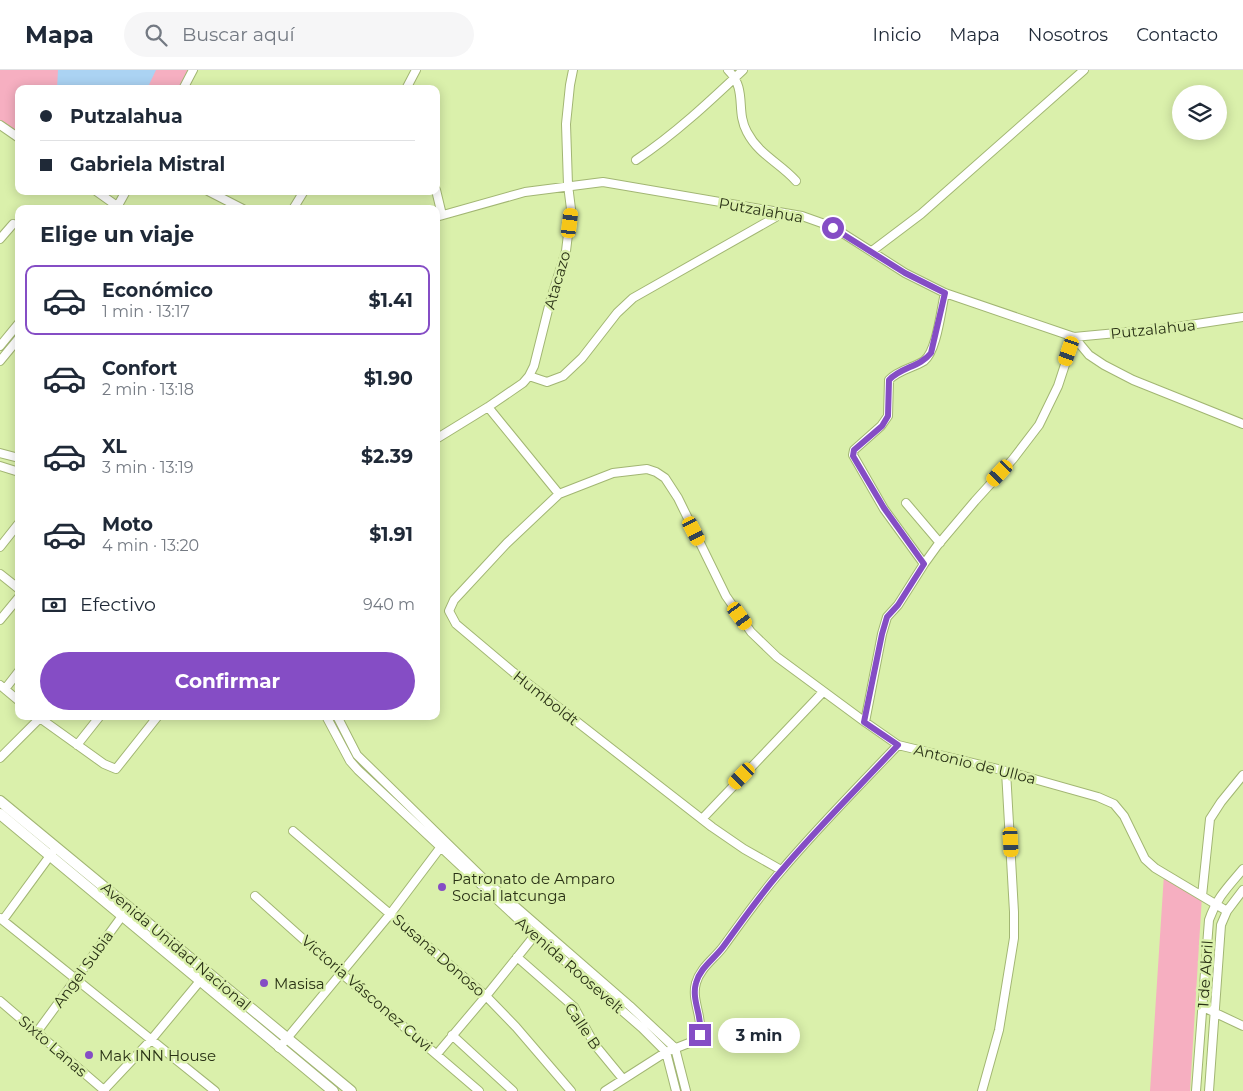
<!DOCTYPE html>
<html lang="es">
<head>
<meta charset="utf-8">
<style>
	:root { --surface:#fff; --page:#f6f6f7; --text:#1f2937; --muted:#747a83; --line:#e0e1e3; --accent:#854dc5 }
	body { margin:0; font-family:Montserrat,sans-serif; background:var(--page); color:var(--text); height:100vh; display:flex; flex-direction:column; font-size:19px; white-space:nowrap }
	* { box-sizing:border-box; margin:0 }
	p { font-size:16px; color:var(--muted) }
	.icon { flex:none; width:28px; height:28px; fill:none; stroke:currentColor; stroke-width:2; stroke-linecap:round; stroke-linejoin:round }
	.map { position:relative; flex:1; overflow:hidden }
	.sheet { position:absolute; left:15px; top:135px; width:425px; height:515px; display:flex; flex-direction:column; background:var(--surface); border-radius:10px; box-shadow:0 2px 12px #0003 }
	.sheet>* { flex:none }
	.top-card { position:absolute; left:15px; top:15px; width:425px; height:110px; border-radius:10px; box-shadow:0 2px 12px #0003; display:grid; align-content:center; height:110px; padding:0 25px; background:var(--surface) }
	.tools { position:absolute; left:1172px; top:15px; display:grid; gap:10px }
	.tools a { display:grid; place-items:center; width:55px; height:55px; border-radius:50%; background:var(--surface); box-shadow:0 2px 12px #0003; font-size:25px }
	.end { position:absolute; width:22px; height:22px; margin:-11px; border:6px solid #854dc5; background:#fff; box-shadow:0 0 0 2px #fff }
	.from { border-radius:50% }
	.bubble { position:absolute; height:35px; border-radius:18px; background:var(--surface); box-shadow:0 2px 12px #0003; font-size:16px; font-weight:700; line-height:35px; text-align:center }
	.car { position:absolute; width:15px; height:30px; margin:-15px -8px; border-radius:6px; box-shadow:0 0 4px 1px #0007; background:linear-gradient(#f5c518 24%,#345 0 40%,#f5c518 0 76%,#345 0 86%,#f5c518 0) }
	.top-card b { display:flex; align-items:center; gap:18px; height:48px; font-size:19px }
	.top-card b+b { border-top:1px solid var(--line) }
	.top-card i { width:12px; height:12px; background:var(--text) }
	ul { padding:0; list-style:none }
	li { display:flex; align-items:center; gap:15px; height:70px; margin:0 10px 8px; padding:0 15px; border:2px solid transparent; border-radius:10px }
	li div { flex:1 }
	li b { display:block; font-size:19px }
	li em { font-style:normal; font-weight:700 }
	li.current { border-color:var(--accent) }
	li>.icon { width:45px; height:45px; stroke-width:1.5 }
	h2 { padding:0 25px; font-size:22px; line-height:60px }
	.pay { display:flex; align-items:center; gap:12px; height:55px; padding:0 25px; font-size:19px }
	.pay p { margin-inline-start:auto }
	.button { display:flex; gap:10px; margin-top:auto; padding:10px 25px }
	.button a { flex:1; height:58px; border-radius:30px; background:var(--accent); color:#fff; font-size:20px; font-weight:700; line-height:58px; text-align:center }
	header { display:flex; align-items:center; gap:30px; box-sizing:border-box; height:70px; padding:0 25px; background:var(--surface); border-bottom:1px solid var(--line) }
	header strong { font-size:24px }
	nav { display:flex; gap:28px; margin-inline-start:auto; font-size:18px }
	.search { width:350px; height:45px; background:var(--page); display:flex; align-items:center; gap:12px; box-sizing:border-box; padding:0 18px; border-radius:28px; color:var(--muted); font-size:19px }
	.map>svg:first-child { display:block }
	.green { fill:#f6afc1 }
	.water { fill:#abd3f3 }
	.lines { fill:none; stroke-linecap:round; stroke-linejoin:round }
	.minor-casing { stroke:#a2b673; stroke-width:10 }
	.major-casing { stroke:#a2b673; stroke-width:12 }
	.minor { stroke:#fff; stroke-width:8 }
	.major { stroke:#fff; stroke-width:10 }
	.route { stroke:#854dc5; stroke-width:6 }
	.poi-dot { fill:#854dc5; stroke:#daf0ab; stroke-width:2 }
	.labels { text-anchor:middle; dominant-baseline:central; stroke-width:5; stroke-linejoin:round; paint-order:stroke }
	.street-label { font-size:15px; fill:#2a3216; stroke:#daf0ab }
	.poi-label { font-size:15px; fill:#2a3216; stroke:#daf0ab; text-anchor:start }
</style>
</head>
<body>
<header>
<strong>Mapa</strong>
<div class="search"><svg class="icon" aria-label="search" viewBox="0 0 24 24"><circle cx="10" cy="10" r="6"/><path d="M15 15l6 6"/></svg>Buscar aquí</div>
<nav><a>Inicio</a><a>Mapa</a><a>Nosotros</a><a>Contacto</a></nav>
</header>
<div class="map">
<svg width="1243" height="1021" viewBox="0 0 1243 1021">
	<rect width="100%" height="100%" fill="#daf0ab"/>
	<path class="green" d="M0 0H189L179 19H19V62L0 51Z
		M1164 804 1202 826 1190 1021H1150Z"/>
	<path class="water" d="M58 0H156L147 19H57Z"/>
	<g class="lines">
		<defs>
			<path id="minor" d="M728 0C748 20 735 40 747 62 759 85 780 93 796 111
				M183 19 193 0
				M406 19 416 0
				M0 55 19 68
				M636 90C675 64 709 32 743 0
				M436 120 442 145
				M96 121 117 136
				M208 121 243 139
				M116 139 126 121
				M293 139 304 121
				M436 147 525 122 603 112 802 146 833 157 905 203 945 223 1074 267 1170 258 1243 247
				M0 169 13 154
				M872 181 921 144 1084 0
				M1074 267 1089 285 1104 295 1133 310 1243 354
				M0 276 19 253
				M0 291 19 268
				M529 306 547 312 563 306 582 288 617 243 633 228 781 144
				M488 337 559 424 613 403 647 399 656 402 665 408 678 428 726 526 751 562 777 587 865 652 898 675 1006 701 1098 727 1114 734 1124 746 1145 789 1155 798 1227 841
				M436 369 488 337 523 313 529 306 534 296 550 232 566 181 571 139 568 115 566 54 570 15 573 0
				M0 383 19 388
				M0 396 19 402
				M559 424 507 473 454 530 449 541 456 554 513 602 712 757 744 779 781 800
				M906 433 940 473
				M0 477 19 453
				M924 494 884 439 853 385 854 380 881 356 888 346 889 310C898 300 913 298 924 291 937 281 941 239 945 223
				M0 504 19 519
				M0 550 19 527
				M0 615 19 631
				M5 619 19 601
				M37 646 104 694 116 699 158 646
				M326 646 350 691 358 700 535 865 642 958 666 982 676 1021
				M337 646 357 685 445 771 485 810 630 936 675 978 686 1021
				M865 652 882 564 887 547 898 535 924 494 937 476 975 431 1013 389 1039 355 1058 316 1074 267
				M77 675 100 646
				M0 688 42 646
				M702 749 823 622
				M293 761 486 926 516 957 571 1021
				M255 826 341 903 479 1021
				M1202 826 1210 749 1221 732 1243 705
				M0 848 215 1021
				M3 850 52 783
				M517 887 574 937 595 975 623 1009
				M0 931 105 1021
				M1203 937 1243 956
				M37 962 125 842
				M452 965 513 1021
				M279 978 391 843 440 778
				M437 984 486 926 535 865
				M103 1021 151 970 200 911
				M605 1021 666 982 689 973 700 965C703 947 691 930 696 913 700 898 714 889 723 877 742 851 760 825 781 801 818 757 859 716 898 675
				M982 1021 999 960 1014 868V842L1006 701
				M1196 1021 1209 850C1217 827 1228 817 1243 799
				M1209 1021 1221 855 1227 841 1243 820"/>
			<path id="major" d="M0 731 351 1021
				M0 744 333 1021"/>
		</defs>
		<use href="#minor" class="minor-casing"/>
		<use href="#major" class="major-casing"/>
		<use href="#minor" class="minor"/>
		<use href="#major" class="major"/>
	</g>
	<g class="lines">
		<path class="route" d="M700 965C703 947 691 930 696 913 700 898 714 889 723 877 742 851 760 825 781 801 818 757 859 717 898 675L864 652 882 564 887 547 898 535 924 494 884 438 853 386 854 380 882 356 888 346 889 310C901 297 920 297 931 283L945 223 905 203 833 158"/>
	</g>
	<g class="poi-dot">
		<circle cx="442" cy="817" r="5"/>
		<circle cx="264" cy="913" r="5"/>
		<circle cx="89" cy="985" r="5"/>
	</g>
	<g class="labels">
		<g class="street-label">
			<text transform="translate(761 140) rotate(10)">Putzalahua</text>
			<text transform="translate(557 210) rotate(-74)">Atacazo</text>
			<text transform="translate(1153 259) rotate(-6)">Putzalahua</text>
			<text transform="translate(546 628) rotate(38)">Humboldt</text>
			<text transform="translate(975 694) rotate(14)">Antonio de Ulloa</text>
			<text transform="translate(176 876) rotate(40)">Avenida Unidad Nacional</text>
			<text transform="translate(439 885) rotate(41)">Susana Donoso</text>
			<text transform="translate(570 895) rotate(41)">Avenida Roosevelt</text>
			<text transform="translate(83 899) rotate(-54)">Angel Subia</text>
			<text transform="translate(1205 904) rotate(-86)">1 de Abril</text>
			<text transform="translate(367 923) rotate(41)">Victoria Vásconez Cuvi</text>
			<text transform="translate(583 956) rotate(56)">Calle B</text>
			<text transform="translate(53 976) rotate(41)">Sixto Lanas</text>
		</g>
		<g class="poi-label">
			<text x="452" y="808">Patronato de Amparo<tspan x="452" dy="17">Social latcunga</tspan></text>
			<text x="274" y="913">Masisa</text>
			<text x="99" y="985">Mak INN House</text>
		</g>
	</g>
</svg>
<div class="tools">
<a><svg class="icon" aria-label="layers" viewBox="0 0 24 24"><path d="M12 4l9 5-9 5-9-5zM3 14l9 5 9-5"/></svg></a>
</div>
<i class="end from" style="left:833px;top:158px"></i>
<i class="end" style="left:700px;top:965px"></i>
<div class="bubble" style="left:718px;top:948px;width:82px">3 min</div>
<i class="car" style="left:570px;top:153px;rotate:7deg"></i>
<i class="car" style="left:1069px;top:281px;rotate:199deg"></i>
<i class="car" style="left:1000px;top:403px;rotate:223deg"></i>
<i class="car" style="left:694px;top:461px;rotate:153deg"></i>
<i class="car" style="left:740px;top:546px;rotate:144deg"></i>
<i class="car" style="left:742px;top:706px;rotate:224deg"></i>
<i class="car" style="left:1011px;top:772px;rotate:177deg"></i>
<div class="top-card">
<b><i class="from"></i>Putzalahua</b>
<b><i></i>Gabriela Mistral</b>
</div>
<section class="sheet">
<h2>Elige un viaje</h2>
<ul>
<li class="current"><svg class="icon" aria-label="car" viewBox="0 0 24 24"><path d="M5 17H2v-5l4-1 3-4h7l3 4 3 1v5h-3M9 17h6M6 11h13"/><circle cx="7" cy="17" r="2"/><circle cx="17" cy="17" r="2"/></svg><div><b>Económico</b><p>1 min · 13:17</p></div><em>$1.41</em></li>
<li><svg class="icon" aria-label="car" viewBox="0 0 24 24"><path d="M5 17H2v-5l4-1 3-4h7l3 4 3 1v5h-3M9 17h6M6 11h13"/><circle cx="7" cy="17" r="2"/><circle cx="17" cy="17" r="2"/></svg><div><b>Confort</b><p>2 min · 13:18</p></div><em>$1.90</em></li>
<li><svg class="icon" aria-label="car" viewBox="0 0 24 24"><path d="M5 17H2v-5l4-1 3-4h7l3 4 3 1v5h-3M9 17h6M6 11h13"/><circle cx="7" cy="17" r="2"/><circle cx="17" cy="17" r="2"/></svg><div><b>XL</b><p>3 min · 13:19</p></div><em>$2.39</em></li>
<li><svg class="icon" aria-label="car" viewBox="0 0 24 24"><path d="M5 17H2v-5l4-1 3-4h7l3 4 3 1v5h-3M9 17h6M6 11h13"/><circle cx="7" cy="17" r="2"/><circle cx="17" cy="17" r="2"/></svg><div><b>Moto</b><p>4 min · 13:20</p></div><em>$1.91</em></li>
</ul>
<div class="pay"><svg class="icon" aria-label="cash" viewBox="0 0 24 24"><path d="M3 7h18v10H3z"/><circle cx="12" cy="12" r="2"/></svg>Efectivo<p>940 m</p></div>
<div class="button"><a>Confirmar</a></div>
</section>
</div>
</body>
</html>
